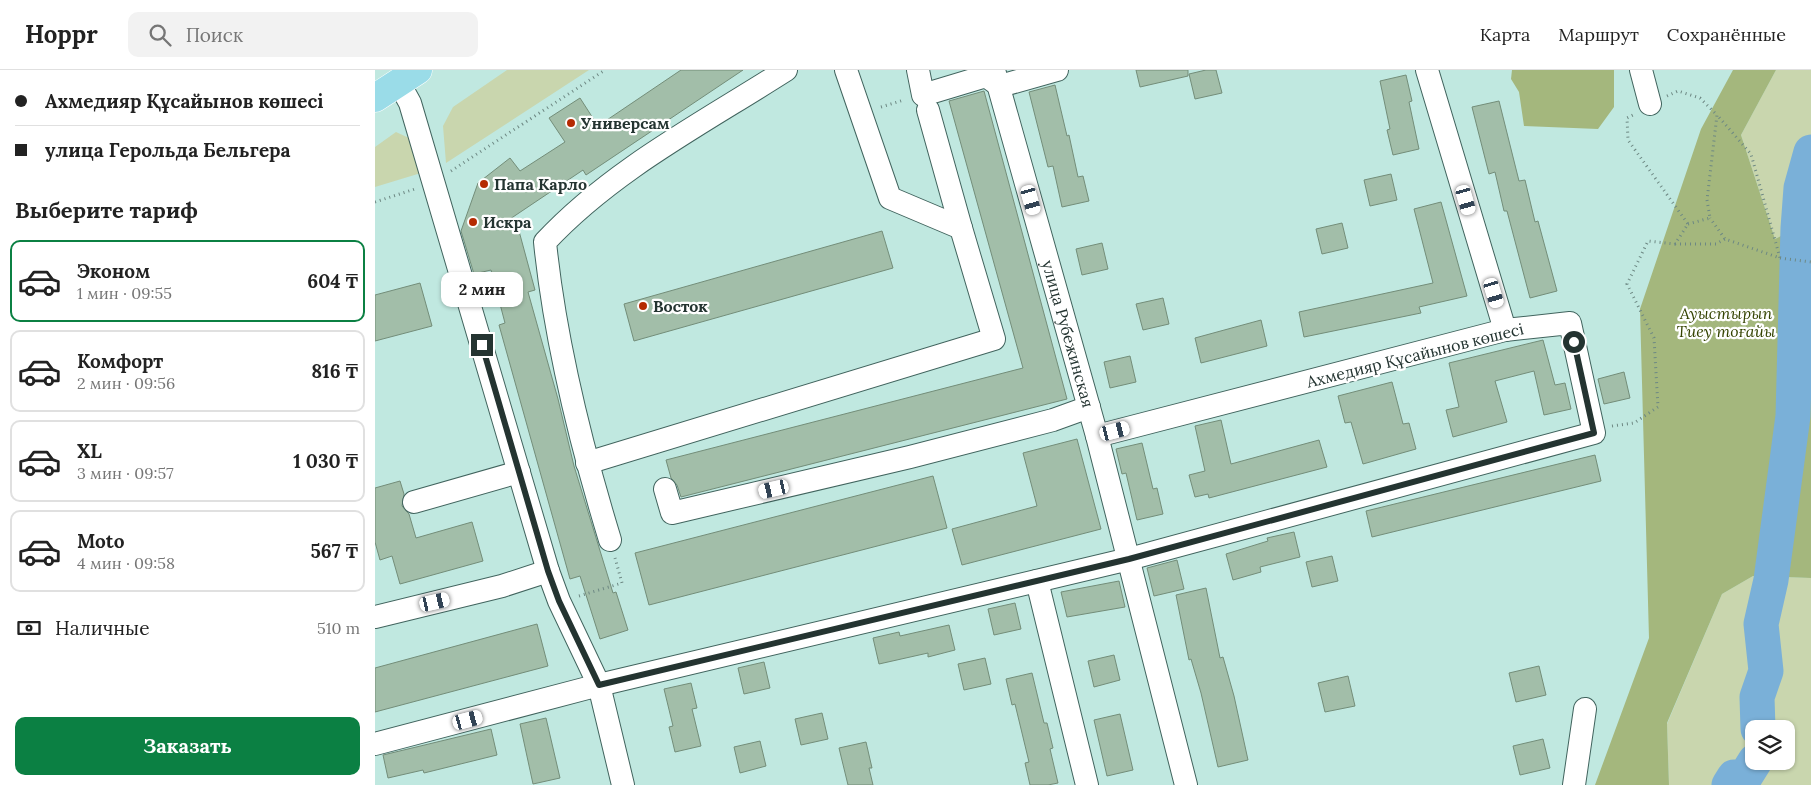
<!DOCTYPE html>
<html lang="ru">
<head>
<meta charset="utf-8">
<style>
	:root { --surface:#fff; --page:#f2f2f2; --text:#222; --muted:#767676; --line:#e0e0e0; --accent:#0b8043 }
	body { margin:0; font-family:Lora,serif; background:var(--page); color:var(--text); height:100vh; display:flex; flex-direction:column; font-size:19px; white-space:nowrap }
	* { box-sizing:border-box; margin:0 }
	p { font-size:16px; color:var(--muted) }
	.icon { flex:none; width:28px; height:28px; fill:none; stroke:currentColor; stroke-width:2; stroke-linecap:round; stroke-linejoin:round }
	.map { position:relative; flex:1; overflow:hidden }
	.side { display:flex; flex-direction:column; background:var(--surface); width:375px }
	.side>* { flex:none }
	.hud { display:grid; align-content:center; height:110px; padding:0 15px; background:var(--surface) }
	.tools { position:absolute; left:1370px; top:650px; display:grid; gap:10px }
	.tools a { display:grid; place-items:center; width:50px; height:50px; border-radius:10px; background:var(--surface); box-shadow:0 1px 4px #0004; font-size:25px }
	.end { position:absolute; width:22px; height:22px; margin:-11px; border:6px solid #243431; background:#fff; box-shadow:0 0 0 2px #fff }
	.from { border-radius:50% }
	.bubble { position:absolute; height:35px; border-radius:10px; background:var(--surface); box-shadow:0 1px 4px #0004; font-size:16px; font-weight:800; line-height:35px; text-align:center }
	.car { position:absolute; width:15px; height:30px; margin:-15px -8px; border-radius:6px; box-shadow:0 0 4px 1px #0007; background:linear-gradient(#fff 24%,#345 0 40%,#fff 0 76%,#345 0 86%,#fff 0) }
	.hud b { display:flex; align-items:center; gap:18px; height:48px; font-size:19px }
	.hud b+b { border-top:1px solid var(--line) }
	.hud i { width:12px; height:12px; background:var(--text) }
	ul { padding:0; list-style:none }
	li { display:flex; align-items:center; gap:15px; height:82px; margin:0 10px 8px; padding:0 5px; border:2px solid var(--line); border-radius:10px }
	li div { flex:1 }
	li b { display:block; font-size:19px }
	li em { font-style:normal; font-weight:800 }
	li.selected { border-color:var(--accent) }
	li>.icon { width:45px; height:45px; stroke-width:1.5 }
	h2 { padding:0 15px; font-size:22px; line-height:60px }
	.pay { display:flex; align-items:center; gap:12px; height:55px; padding:0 15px; font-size:19px }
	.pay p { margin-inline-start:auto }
	.action { display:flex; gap:10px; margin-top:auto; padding:10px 15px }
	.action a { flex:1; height:58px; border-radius:10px; background:var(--accent); color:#fff; font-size:20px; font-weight:800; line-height:58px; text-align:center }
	header { display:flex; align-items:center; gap:30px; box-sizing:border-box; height:70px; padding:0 25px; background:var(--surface); border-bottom:1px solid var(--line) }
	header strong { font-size:24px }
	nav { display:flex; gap:28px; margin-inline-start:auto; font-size:18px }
	.search { width:350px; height:45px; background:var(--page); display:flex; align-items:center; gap:12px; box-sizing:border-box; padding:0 18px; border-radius:10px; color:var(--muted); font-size:19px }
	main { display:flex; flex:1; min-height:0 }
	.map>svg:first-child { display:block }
	.green { fill:#c9d6ae; fill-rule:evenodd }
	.forest { fill:#a4b77d }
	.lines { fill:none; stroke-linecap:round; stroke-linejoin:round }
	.river { stroke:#7ab0d8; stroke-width:35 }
	.building { fill:#a2bea9; stroke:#738d79 }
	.minor-casing { stroke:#41645e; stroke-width:24 }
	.major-casing { stroke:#fff; stroke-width:29 }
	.path { stroke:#6d8883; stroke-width:3; stroke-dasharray:1 4; stroke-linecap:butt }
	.minor { stroke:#fff; stroke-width:22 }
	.major { stroke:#9adce8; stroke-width:28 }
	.route { stroke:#243431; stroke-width:6 }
	.poi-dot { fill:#b52a02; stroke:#fff; stroke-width:2 }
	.labels { text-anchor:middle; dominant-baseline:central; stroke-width:4.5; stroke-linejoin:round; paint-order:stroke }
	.poi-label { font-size:16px; font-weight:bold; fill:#243431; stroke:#fff; text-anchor:start }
	.park-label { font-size:16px; font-style:italic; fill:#344300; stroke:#fff }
	.street-label { font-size:16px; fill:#243431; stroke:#fff }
</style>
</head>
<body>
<header>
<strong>Hoppr</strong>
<div class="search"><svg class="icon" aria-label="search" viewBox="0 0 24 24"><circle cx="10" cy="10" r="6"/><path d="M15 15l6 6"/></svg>Поиск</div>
<nav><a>Карта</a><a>Маршрут</a><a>Сохранённые</a></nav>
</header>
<main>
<section class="side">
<div class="hud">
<b><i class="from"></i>Ахмедияр Құсайынов көшесі</b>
<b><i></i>улица Герольда Бельгера</b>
</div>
<h2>Выберите тариф</h2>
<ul>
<li class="selected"><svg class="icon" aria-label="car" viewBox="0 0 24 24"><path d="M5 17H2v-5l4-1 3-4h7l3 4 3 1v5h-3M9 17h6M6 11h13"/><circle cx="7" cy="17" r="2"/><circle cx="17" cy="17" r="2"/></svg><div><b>Эконом</b><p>1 мин · 09:55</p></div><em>604 ₸</em></li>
<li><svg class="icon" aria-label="car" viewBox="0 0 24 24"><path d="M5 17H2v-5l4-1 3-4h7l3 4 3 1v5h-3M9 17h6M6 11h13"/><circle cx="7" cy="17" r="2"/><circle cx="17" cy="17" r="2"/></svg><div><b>Комфорт</b><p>2 мин · 09:56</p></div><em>816 ₸</em></li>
<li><svg class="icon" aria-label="car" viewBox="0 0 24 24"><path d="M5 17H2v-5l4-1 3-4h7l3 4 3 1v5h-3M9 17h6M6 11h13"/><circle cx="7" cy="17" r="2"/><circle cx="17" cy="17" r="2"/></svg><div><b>XL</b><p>3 мин · 09:57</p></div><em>1 030 ₸</em></li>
<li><svg class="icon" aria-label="car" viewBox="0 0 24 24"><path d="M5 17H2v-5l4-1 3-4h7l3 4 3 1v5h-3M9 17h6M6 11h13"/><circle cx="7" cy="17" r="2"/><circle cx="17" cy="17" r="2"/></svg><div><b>Moto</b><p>4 мин · 09:58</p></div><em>567 ₸</em></li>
</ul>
<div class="pay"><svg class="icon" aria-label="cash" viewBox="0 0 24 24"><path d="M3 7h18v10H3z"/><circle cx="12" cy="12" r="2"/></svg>Наличные<p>510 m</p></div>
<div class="action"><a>Заказать</a></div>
</section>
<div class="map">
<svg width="1436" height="715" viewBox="0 0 1436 715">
	<rect width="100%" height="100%" fill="#c0e8e0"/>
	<path class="green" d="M132 0H214L71 93 68 56 78 37Z
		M1401 0H1436V82L1426 118 1423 158 1400 169 1366 65Z
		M21 62 34 68 46 103 0 117V77Z
		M1378 506 1436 508V715H1294L1292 654 1347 524ZM1379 659H1411V691H1379Z"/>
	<path class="forest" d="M1137 0H1239V37L1223 59 1149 56 1144 22 1136 9Z
		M1358 0H1401L1366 65 1400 169 1423 157 1426 118 1436 82V508L1378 506 1347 524 1292 653 1294 715H1220L1274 568 1265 239 1326 59Z"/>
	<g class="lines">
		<path class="river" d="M1383 659 1382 627 1391 601 1386 554 1396 510 1418 346 1423 158 1426 118 1436 82
			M1354 715 1359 707H1370L1380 691"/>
	</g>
	<path class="building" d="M306 0H368L211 105 208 100 135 149 144 161 160 220 153 222 183 329 199 396 238 523 241 522 253 560 225 569 205 506 195 509 124 255 130 253 116 200 99 204 86 161 103 113 135 88 145 101 190 72 174 48 205 28 223 56Z
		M761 0H813V6L765 17Z
		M831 0H841L847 23 820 29 814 4Z
		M1031 5 1037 31 1034 32 1044 79 1018 85 1012 60 1015 59 1005 11Z
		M680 15 692 66 694 65 703 107 708 106 714 131 687 137 678 96 673 97 654 22Z
		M609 21 692 329 306 427 302 415 296 408 291 390 648 298 574 31Z
		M1124 31 1144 111 1150 110 1160 152 1163 151 1182 221 1155 228 1132 141H1129L1120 102 1114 104 1097 37Z
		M1016 104 1022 130 995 136 989 110Z
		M1066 132 1092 226 1044 237 1046 243 929 267 924 242 1058 213 1039 139Z
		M967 153 973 178 947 184 941 159Z
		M507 161 518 198 259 271 249 234Z
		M727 173 733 199 707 205 701 179Z
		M45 213 57 256 0 271V225Z
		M788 228 794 254 768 260 761 234Z
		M886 250 892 276 826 293 820 268Z
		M1168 270 1180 315 1190 313 1196 339 1169 345 1159 301 1120 311 1132 352 1078 367 1071 340 1084 337 1074 293Z
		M755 286 761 312 735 318 729 292Z
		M1249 302 1255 328 1229 334 1223 309Z
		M1017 312 1028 354 1034 353 1041 379 988 394 976 352 970 353 963 326Z
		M846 350 856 394 944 370 952 397 834 428 833 424 820 427 814 405 830 401 820 356Z
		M702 369 726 459 587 495 577 459 662 436 648 383Z
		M767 373 778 419 782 418 788 444 762 450 751 403 747 404 741 379Z
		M1220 385 1226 411 997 467 991 441Z
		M558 406 572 458 274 535 260 483Z
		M25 411 29 424 27 436 34 444 41 468 97 452 108 491 25 514 17 486 5 490 0 472V418Z
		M919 462 925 487 885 497 886 502 858 510 851 484 893 471 892 468Z
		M957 486 963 511 937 517 931 492Z
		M802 490 809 519 779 526 772 498Z
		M744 511 750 537 692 547 686 522Z
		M831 518 845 588 848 587 859 626 873 690 843 697 826 623 816 589 814 590 801 525Z
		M640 533 646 559 619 565 613 539Z
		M162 554 173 596 0 642V598Z
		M574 555 580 580 553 587V583L504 594 498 568 524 562 525 566Z
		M739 585 745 610 719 617 713 591Z
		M610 588 616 614 589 620 583 594Z
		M389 592 395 618 369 624 363 598Z
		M1164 596 1171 625 1141 632 1134 603Z
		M657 603 669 653H672L678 678 675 679 683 713 673 715H655L650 693 654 692 640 634 637 635 631 609Z
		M973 606 980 636 950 642 943 613Z
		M316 613 322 638 317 639 326 676 300 682 294 657 298 656 289 619Z
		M447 643 453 669 426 675 420 649Z
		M745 644 758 700 732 706 719 650Z
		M171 648 185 708 158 714 145 654Z
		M116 659 122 685 49 703 48 700 13 708 8 685Z
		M1168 669 1175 698 1145 705 1138 676Z
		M385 671 391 696 365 703 359 677Z
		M491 672 497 698H494L498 715H473L464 678Z"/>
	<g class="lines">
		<defs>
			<g id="minor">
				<path d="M543 0 548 25 611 6 625 16"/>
				<path id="s1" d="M619 0 722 366 811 715"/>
				<path d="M1052 0 1130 260"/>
				<path d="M1266 0 1275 34"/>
				<path d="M24 13 35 33 173 501 184 531 224 615 248 715"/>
				<path d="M625 16 682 0"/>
				<path d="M553 40 586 158"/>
				<path d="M212 393 619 269 586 158 515 128 471 0"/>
				<path d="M290 419 297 443 535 387 678 350 714 337"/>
				<path d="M39 432 144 402"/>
				<path d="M235 470C206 375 180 271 170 172 237 100 328 53 411 0"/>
				<path d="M662 511 712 715"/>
				<path d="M0 547 127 516 173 501"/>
				<path d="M0 674 224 615 754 489 1219 363 1195 253 1130 260 722 366"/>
				<path d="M1199 715 1210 639"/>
			</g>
			<path id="major" d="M0 28 43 0"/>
		</defs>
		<use href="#minor" class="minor-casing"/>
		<use href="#major" class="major-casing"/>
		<path class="path" d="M1292 26 1303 21 1325 28 1342 45
			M506 37 529 30
			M76 101 230 0
			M0 132 40 119
			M1313 154 1335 148 1332 130 1342 45 1376 84 1405 188 1350 169 1335 148
			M1300 174H1341L1350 169
			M1405 188 1436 192
			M1237 356 1259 353 1283 337 1279 268 1252 214 1273 171 1300 174 1313 154 1253 70 1252 48 1258 45
			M204 526 247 513 240 488"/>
		<use href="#minor" class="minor"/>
		<use href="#major" class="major"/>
	</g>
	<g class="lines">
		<path class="route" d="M107 275 173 501 184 531 224 615 754 489 1219 363 1199 272"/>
	</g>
	<g class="poi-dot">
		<circle cx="196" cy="53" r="5"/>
		<circle cx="109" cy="114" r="5"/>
		<circle cx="98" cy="152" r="5"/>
		<circle cx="268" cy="236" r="5"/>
	</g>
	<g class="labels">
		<g class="poi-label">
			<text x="206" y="53">Универсам</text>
			<text x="119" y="114">Папа Карло</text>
			<text x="108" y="152">Искра</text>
			<text x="278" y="236">Восток</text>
		</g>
		<g class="park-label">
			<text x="1351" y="243">Ауыстырып<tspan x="1351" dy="18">Тиеу тоғайы</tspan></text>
		</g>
		<g class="street-label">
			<text stroke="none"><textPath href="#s1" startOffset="274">улица Рубежинская</textPath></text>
			<text transform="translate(1040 285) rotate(-14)">Ахмедияр Құсайынов көшесі</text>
		</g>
	</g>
</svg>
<div class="tools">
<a><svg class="icon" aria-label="layers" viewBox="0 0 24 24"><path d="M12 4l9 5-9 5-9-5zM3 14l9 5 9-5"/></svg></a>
</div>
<i class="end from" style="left:1199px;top:272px"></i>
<i class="end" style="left:107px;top:275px"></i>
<div class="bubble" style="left:66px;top:202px;width:82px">2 мин</div>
<i class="car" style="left:656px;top:130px;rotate:164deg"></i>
<i class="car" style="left:1091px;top:130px;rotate:164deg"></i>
<i class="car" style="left:1119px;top:223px;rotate:163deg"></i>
<i class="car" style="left:740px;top:361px;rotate:76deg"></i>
<i class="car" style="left:399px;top:419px;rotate:257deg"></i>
<i class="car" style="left:60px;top:532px;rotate:77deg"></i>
<i class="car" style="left:93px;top:650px;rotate:75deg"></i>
</div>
</main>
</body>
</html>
